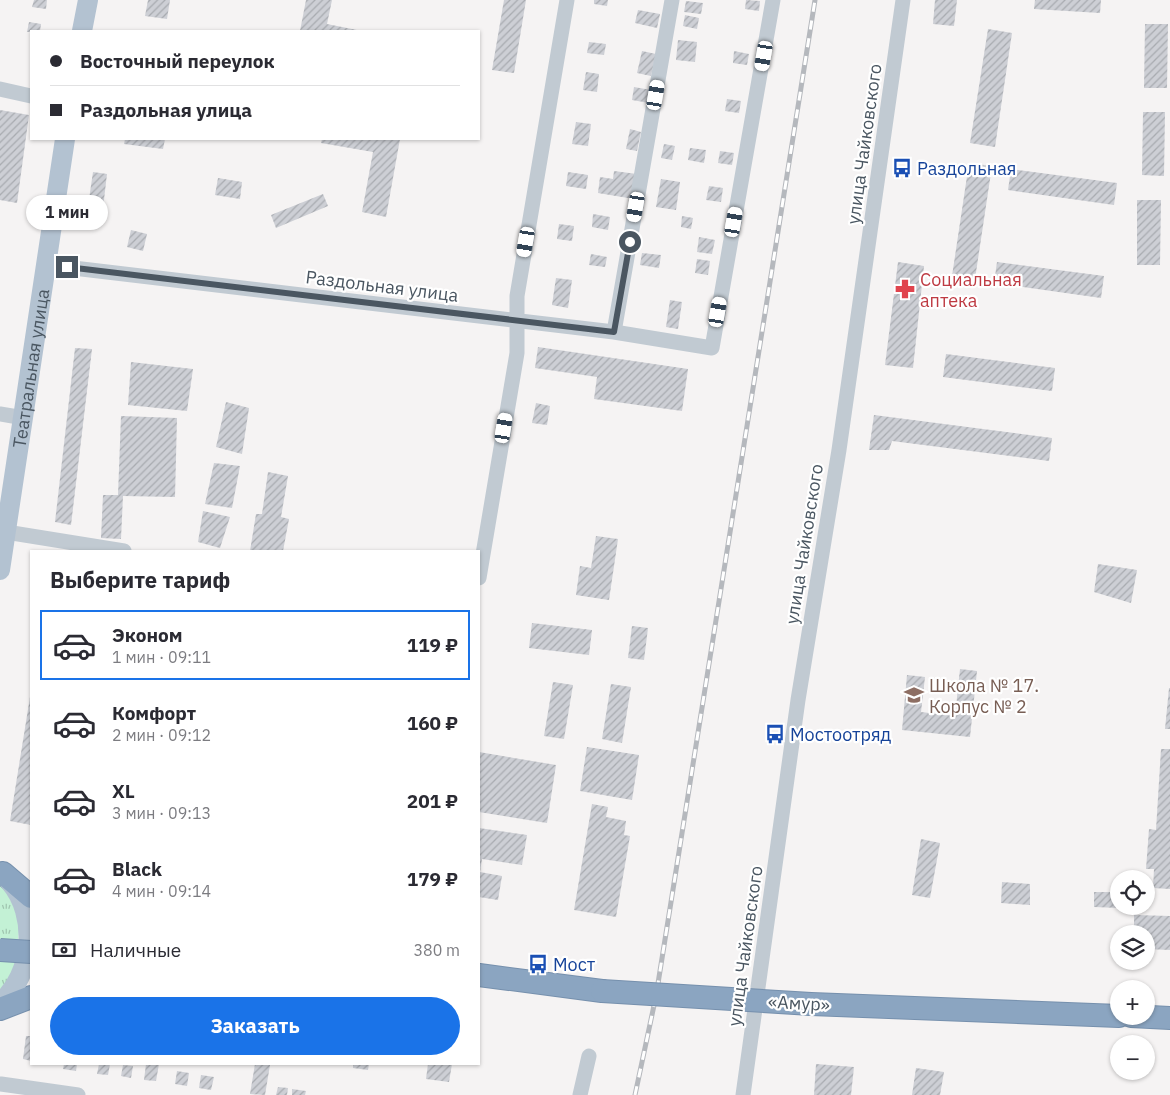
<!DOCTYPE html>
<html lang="ru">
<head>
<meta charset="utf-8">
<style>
	:root { --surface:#fff; --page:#f7f7f7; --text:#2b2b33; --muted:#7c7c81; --line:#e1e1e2; --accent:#1a73e8 }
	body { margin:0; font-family:"IBM Plex Sans",sans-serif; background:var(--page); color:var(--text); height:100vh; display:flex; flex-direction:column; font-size:19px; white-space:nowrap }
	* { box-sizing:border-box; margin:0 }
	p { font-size:16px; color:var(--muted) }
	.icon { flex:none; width:28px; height:28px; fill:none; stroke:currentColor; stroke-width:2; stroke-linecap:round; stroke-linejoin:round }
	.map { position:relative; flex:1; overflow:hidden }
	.sheet { position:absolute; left:30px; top:550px; width:450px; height:515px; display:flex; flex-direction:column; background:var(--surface); border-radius:0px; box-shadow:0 1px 4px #0004 }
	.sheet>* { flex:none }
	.top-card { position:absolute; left:30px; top:30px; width:450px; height:110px; border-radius:0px; box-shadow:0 1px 4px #0004; display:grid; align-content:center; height:110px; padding:0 20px; background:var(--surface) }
	.buttons { position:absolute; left:1110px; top:870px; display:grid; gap:10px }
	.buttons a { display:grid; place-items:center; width:45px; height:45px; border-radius:50%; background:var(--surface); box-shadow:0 1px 4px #0004; font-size:25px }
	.end { position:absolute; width:22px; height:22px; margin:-11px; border:6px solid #4a5661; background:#fff; box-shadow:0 0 0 2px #fff }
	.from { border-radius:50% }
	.bubble { position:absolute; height:35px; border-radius:18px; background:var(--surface); box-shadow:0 1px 4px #0004; font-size:16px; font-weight:700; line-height:35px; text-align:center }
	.car { position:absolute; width:15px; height:30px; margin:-15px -8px; border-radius:6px; box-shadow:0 0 4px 1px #0007; background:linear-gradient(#fff 24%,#345 0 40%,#fff 0 76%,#345 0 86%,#fff 0) }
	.top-card b { display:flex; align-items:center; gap:18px; height:48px; font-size:19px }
	.top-card b+b { border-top:1px solid var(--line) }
	.top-card i { width:12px; height:12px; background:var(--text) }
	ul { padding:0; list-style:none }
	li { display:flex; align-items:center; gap:15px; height:70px; margin:0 10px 8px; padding:0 10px; border:2px solid transparent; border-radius:0px }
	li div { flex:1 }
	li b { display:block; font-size:19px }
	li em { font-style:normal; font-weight:700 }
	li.selected { border-color:var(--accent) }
	li>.icon { width:45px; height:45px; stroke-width:1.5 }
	h2 { padding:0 20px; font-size:22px; line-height:60px }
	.pay { display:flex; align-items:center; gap:12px; height:55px; padding:0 20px; font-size:19px }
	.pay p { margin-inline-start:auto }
	.action { display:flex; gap:10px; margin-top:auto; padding:10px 20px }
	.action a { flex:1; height:58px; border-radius:30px; background:var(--accent); color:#fff; font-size:20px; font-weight:700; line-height:58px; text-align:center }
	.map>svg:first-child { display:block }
	.grass { fill:url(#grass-tufts) }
	.building { fill:url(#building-hatch) }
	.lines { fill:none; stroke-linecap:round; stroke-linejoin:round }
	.highway-casing { stroke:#7690ad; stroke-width:24 }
	.minor { stroke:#c1cad2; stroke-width:15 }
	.major { stroke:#b3c2d1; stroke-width:20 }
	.highway { stroke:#8ba5c1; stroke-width:22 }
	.rail-casing { stroke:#b5b8bd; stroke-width:5 }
	.rail { stroke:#fff; stroke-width:3; stroke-dasharray:9; stroke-linecap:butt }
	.highway-bridge-casing { stroke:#7690ad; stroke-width:24; stroke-linecap:butt }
	.highway-bridge { stroke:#8ba5c1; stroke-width:22 }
	.route { stroke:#4a5661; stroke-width:6 }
	.labels { text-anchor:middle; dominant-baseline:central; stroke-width:4.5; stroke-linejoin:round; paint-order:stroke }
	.street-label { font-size:18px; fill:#4a5661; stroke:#fff }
	.transit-label { font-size:18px; fill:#164399; stroke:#fff; text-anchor:start }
	.health-label { font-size:18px; fill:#be3a42; stroke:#fff; text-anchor:start }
	.education-label { font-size:18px; fill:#785e54; stroke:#fff; text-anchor:start }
</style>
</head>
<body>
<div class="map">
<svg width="1170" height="1095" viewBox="0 0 1170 1095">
	<defs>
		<pattern id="grass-tufts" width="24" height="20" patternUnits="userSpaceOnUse" patternTransform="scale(1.25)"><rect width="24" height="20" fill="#c3f1d5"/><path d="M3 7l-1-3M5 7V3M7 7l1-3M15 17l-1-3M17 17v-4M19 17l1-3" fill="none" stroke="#a0c6b0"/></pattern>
		<pattern id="building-hatch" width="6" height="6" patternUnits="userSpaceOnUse" patternTransform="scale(1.25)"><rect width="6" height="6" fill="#cdcfd5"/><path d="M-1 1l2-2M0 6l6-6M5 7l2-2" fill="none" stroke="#a8abb0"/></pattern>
	</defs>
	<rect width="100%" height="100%" fill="#f5f3f3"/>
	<path class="grass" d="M0 880 20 918 16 967 0 993Z"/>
	<path class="building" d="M34 0H47L46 9 32 7Z
		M148 0H170L167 19 145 16Z
		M306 0H332L327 24 362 31H300Z
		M504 0H526L514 73 492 70Z
		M594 0H608L607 6 594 4Z
		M746 0 760 1 759 11 745 9Z
		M935 0H957L954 26 933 24Z
		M1035 0H1101L1100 13 1034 9Z
		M686 1 703 3 701 14 684 12Z
		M638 10 660 14 657 28 635 23Z
		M685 15 699 18 697 29 683 26Z
		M29 22 41 24 40 31 27 32Z
		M1145 24H1168L1167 88H1144Z
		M988 29 1012 33 995 147 970 143Z
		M678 40 697 42 695 62 676 60Z
		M589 42 606 44 604 55 587 53Z
		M642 51 656 54 651 76 637 73Z
		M734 51 749 54 747 65 733 63Z
		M586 72 599 74 597 92 583 90Z
		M634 87 651 90 649 103 632 100Z
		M727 99 741 101 739 113 725 111Z
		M0 110 29 115 17 203 0 200Z
		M1143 112H1165L1164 176 1142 175Z
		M576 122 591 124 588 146 572 144Z
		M630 129 641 132 637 151 626 149Z
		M125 139H165L163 149 124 144Z
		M322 139H400L386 217 362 212 373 152 321 143Z
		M664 144 675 146 672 160 661 158Z
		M690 148 706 150 704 163 688 160Z
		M720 151 734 153 732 165 718 163Z
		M969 163 992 166 975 279 952 276Z
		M1011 169 1117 183 1114 205 1008 190Z
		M614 171 637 174 634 199 598 193 600 177 613 179Z
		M93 172 107 174 103 208 88 206Z
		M568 172 588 175 586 189 566 186Z
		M218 178 242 182 240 199 215 195Z
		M661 179 680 182 676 210 656 207Z
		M709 186 723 188 721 202 706 200Z
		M323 194 328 206 276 228 271 215Z
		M1137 200H1161L1160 265H1137Z
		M593 214 610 217 608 230 592 227Z
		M682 216 693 218 691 229 681 227Z
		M559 224 574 226 572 241 557 239Z
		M131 230 147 234 143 251 127 247Z
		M699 237 715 240 712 254 697 252Z
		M642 253 661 255 659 268 640 265Z
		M591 254 607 257 605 267 589 265Z
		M697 259 710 261 708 275 695 273Z
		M898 262 924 266 913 368 885 365Z
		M997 262 1104 276 1101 298 994 283Z
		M556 278 572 280 568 308 552 305Z
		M670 300 682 302 678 329 666 327Z
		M538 347 688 369 682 411 594 399 597 377 535 368Z
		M75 348 92 349 71 525 55 522Z
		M946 354 1055 368 1052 391 943 377Z
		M131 362 193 369 187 411 128 405Z
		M226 402 249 408 242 454 216 447Z
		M536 403 550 406 547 425 532 423Z
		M874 415 1052 438 1049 461 892 441 889 450H869Z
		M121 416 177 418 175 497 123 496 121 539 101 538 103 495H118Z
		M214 463 240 466 232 508 205 504Z
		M268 472 288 476 281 517 289 519 283 551H250L256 514H262Z
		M203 511 230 517 220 548 198 542Z
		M596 536 618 539 609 600 576 595 580 566 591 568Z
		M1098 564 1137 570 1131 603 1094 592Z
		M532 623 592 630 589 655 529 648Z
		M632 626 648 628 644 660 628 658Z
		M960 669 977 671 970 737 902 730 907 675 925 677 921 712 955 716Z
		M553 682 573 685 564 739 544 736Z
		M611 684 631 687 622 743 602 739Z
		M1169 688H1170V729H1165Z
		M30 697H31V825L10 821Z
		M587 747 639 755 632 800 580 791Z
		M1161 749H1170V889L1153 888 1154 869H1146L1149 829 1156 830Z
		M479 752 556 765 547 823 479 812Z
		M592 804 608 807 606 817 626 821 624 835 630 836 616 917 574 910Z
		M479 828 527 835 522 865 482 859 480 872 502 876 498 900 479 897Z
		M921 839 940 843 930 898 912 895Z
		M1002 882 1030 884V905L1001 903Z
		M1094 892H1119V908L1094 907Z
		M1134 915 1170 916V950L1146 949V934H1134Z
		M26 1036H31V1061L23 1059Z
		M64 1064H77L76 1071 63 1069Z
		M99 1064H110L108 1075 97 1074Z
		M146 1064H159L156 1081 144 1080Z
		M255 1064 270 1065 265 1095 250 1094Z
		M353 1064H369L368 1070 353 1068Z
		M428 1064H452L449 1082 426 1079Z
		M816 1064 854 1067 851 1095H814Z
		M123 1065 133 1066 131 1078 121 1076Z
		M916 1068 944 1072 940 1095H912Z
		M177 1071 189 1073 187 1086 175 1084Z
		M201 1075 214 1077 211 1090 199 1088Z
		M278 1087 288 1088 287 1095H276Z
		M292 1089 306 1091 305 1095H292Z"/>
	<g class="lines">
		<defs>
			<path id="highway" d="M3 873 31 897
				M479 975 602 991
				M811 1004 1119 1016
				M0 1009 31 997
				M1131 1016 1170 1018"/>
		</defs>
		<use href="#highway" class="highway-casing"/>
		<path class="minor" d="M0 89 31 96
			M48 265 614 332 712 348 773 0
			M614 332 672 0
			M0 414 24 418
			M6 532 124 551
			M479 578 517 353V296L567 0
			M1 1084 78 1095
			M580 1095 589 1056
			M743 1095 798 700 839 450 903 0"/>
		<g class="major">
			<path d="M82 31 88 0"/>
			<path id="s1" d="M0 570 65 139"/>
			<path d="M0 1003C34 974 38 915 10 882"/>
		</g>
		<use href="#highway" class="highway"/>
		<defs>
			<path id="rail" d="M635 1095 656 996 815 0"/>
		</defs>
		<use href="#rail" class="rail-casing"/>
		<use href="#rail" class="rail"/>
		<defs>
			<path id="highway-bridge" d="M0 950 31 952
				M602 991 811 1004"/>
		</defs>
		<use href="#highway-bridge" class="highway-bridge-casing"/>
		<use href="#highway-bridge" class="highway-bridge"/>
	</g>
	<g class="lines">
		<path class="route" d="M67 267 614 332 630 242"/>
	</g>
	<defs>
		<symbol id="bus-bare" viewBox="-9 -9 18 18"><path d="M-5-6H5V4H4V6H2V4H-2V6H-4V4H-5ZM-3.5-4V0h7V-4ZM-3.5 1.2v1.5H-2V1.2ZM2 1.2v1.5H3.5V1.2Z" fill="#1a4fb4" stroke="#fff" stroke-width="2.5" paint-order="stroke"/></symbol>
		<symbol id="pharmacy-bare" viewBox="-9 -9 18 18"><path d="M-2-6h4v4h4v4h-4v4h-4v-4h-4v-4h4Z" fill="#e0444e" stroke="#fff" stroke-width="2.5" paint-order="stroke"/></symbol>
		<symbol id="school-bare" viewBox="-9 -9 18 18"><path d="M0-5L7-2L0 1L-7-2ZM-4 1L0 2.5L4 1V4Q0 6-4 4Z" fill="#8d6e63" stroke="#fff" stroke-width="2.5" paint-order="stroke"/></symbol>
	</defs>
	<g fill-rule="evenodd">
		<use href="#bus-bare" x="888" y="154" width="28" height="28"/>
		<use href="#pharmacy-bare" x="891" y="275" width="28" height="28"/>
		<use href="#school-bare" x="900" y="681" width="28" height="28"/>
		<use href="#bus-bare" x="761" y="720" width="28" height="28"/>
		<use href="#bus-bare" x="524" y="950" width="28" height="28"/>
	</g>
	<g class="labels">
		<g class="street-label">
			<text transform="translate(864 144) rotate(-82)">улица Чайковского</text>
			<text transform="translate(382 286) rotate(7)">Раздольная улица</text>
			<text stroke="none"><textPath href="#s1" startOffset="204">Театральная улица</textPath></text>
			<text transform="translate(804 544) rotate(-81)">улица Чайковского</text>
			<text transform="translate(745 946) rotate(-82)">улица Чайковского</text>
			<text transform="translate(799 1003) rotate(3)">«Амур»</text>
		</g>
		<g class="transit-label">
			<text x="917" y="168">Раздольная</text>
			<text x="790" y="734">Мостоотряд</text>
			<text x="553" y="964">Мост</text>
		</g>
		<g class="health-label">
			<text x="920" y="279">Социальная<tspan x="920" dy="21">аптека</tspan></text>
		</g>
		<g class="education-label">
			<text x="929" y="685">Школа № 17.<tspan x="929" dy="21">Корпус № 2</tspan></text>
		</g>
	</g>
</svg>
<div class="buttons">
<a><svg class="icon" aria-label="locate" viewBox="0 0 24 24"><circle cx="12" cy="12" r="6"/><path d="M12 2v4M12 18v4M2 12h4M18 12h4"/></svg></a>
<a><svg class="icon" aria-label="layers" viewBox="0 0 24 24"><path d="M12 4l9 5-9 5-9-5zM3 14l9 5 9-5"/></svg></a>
<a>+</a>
<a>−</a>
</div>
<i class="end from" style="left:630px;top:242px"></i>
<i class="end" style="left:67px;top:267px"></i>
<div class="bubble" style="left:26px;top:195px;width:82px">1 мин</div>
<i class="car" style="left:764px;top:56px;rotate:190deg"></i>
<i class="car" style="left:656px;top:95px;rotate:10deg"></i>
<i class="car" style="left:636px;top:207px;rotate:190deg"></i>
<i class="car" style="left:734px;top:222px;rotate:10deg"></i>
<i class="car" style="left:526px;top:242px;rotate:190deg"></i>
<i class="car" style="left:718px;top:312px;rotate:10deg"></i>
<i class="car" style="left:504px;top:428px;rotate:9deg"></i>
<div class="top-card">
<b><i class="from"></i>Восточный переулок</b>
<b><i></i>Раздольная улица</b>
</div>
<section class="sheet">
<h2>Выберите тариф</h2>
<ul>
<li class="selected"><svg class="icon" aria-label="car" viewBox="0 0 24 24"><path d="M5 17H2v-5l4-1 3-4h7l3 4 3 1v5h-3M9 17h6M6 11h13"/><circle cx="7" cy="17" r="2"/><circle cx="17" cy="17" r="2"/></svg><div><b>Эконом</b><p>1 мин · 09:11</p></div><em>119 ₽</em></li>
<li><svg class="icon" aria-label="car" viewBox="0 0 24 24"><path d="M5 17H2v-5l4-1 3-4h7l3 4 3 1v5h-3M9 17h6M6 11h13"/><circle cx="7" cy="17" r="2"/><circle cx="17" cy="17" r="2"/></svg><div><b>Комфорт</b><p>2 мин · 09:12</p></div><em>160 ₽</em></li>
<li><svg class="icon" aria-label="car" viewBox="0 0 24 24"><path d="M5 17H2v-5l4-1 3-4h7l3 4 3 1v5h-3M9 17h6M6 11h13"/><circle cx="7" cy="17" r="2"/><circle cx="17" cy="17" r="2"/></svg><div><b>XL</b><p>3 мин · 09:13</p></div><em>201 ₽</em></li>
<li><svg class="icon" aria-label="car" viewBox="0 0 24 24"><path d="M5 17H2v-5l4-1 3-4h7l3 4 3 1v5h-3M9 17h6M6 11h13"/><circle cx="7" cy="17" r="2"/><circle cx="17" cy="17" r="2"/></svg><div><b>Black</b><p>4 мин · 09:14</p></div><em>179 ₽</em></li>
</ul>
<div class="pay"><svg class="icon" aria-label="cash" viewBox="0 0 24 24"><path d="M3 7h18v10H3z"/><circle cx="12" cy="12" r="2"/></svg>Наличные<p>380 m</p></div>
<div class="action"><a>Заказать</a></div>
</section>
</div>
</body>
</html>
